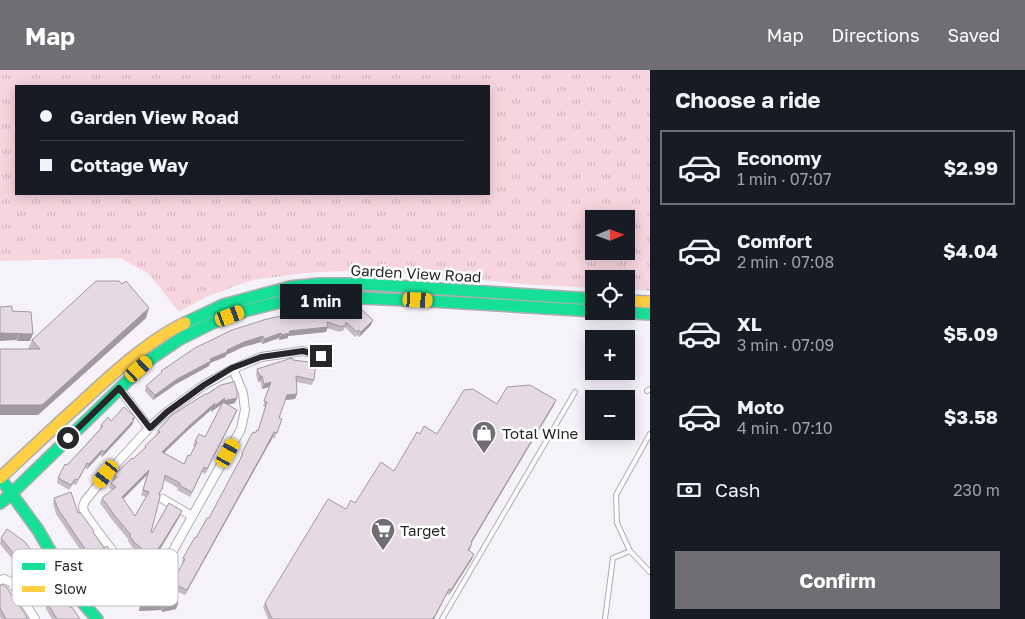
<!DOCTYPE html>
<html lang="en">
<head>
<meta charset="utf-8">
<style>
	:root { --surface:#171b24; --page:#242831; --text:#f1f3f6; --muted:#9ea1a6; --line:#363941; --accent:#706d73 }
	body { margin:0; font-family:"Golos Text",sans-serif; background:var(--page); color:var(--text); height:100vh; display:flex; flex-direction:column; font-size:19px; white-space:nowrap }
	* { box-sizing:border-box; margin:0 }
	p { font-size:16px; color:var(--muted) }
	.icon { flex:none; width:28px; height:28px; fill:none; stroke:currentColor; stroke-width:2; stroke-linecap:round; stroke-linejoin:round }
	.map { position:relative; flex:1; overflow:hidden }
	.drawer { display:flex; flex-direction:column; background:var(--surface); width:375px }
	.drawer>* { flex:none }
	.hud { position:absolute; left:15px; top:15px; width:475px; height:110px; border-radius:0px; box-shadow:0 2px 12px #0003; display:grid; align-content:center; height:110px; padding:0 25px; background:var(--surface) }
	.needle { width:32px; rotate:89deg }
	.controls { position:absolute; left:585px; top:140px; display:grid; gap:10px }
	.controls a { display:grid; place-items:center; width:50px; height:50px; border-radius:0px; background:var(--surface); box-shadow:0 2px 12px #0003; font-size:25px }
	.end { position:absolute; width:22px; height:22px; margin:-11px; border:6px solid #29262b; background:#fff; box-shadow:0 0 0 2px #fff }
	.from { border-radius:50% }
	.bubble { position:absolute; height:35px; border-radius:0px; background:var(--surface); box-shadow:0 2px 12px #0003; font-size:16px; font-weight:700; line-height:35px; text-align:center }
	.car { position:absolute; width:15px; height:30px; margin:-15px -8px; border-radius:6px; box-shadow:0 0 4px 1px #0007; background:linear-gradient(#f5c518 24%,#345 0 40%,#f5c518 0 76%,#345 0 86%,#f5c518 0) }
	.hud b { display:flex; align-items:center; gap:18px; height:48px; font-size:19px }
	.hud b+b { border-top:1px solid var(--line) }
	.hud i { width:12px; height:12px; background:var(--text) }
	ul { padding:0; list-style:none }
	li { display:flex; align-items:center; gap:15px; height:75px; margin:0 10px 8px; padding:0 15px; border:2px solid transparent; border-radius:0px }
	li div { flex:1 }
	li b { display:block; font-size:19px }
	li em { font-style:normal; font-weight:700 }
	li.on { border-color:var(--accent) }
	li>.icon { width:45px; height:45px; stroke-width:1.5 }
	h2 { padding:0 25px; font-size:22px; line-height:60px }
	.pay { display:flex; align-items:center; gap:12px; height:55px; padding:0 25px; font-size:19px }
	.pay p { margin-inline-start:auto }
	.button { display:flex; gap:10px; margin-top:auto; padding:10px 25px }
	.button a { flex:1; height:58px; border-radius:0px; background:var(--accent); color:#fff; font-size:20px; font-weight:700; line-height:58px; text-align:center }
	header { display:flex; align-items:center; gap:30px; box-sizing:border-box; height:70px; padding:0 25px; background:var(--accent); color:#fff }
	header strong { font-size:24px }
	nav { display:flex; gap:28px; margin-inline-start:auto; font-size:18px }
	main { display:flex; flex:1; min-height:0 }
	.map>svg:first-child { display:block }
	.grass { fill:url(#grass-tufts); fill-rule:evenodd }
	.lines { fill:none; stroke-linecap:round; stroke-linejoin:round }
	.lane-casing { stroke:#afadb2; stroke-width:6 }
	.street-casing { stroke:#afadb2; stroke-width:10 }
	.fast-casing { stroke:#afadb2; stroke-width:14 }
	.slow-casing { stroke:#afadb2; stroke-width:14 }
	.lane { stroke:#fefdfe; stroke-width:4 }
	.street { stroke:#fefdfe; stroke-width:8 }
	.fast { stroke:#16e098; stroke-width:11 }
	.slow { stroke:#ffcf43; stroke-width:11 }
	.wall { fill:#c5bbc4; fill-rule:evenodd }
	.shaded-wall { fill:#a099a0 }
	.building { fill:#e5dae4; stroke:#a099a0; fill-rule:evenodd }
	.route { stroke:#29262b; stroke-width:6 }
	.labels { text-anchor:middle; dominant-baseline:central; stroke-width:5; stroke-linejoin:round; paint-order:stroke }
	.street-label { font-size:15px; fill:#29262b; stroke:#fff }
	.poi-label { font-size:15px; fill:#29262b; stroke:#fff; text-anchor:start }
	.key { fill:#fff; stroke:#bfbebf; stroke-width:1 }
	.key-label { font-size:14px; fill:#29262b }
</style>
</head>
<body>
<header>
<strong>Map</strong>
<nav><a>Map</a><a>Directions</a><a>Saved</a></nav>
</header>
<main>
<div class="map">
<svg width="650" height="549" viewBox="0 0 650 549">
	<defs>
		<pattern id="grass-tufts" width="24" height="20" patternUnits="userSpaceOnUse" patternTransform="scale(1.25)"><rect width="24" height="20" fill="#f7d5de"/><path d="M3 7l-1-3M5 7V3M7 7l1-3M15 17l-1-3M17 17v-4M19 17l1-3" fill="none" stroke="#d4b7bf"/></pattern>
	</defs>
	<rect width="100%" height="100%" fill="#f5f2f9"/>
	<path class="grass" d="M0 0H650V221L626 219V209H594V218L538 215 363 200 304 203 252 210 206 227 179 242 148 203 120 188 0 191ZM16 16H489V124H16ZM594 149H626V181H594Z"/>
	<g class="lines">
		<defs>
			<path id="lane" d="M647 321 650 319
				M650 364 616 425 617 453 630 481 650 502
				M442 549 575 322
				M605 549 613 488 630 481"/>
			<path id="street" d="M233 299 243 323 245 340 241 359 165 495 152 508C150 508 147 509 144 508 127 504 94 457 84 442L83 436 85 431 107 404 149 358 167 342 204 315 233 299 261 287 303 281 321 286
				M119 318 149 358
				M163 429 192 446
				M0 510 4 509 11 512 35 549"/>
			<path id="fast" d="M602 241 650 244
				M185 253 223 235 290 217 319 214H364L594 229
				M0 408 38 460 76 525 97 549
				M0 433 11 424 149 290 180 269 212 253 248 240 292 229 320 226 447 232 594 241"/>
			<path id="slow" d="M626 231 650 232
				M0 408C27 383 54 357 82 332 111 305 149 270 185 253"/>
		</defs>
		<use href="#lane" class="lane-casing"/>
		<use href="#street" class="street-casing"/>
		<use href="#fast" class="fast-casing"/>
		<use href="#slow" class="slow-casing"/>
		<use href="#lane" class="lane"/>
		<use href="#street" class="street"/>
		<use href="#fast" class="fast"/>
		<use href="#slow" class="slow"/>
	</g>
	<path class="wall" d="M310 241 371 255 359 267 357 265 355 267 345 257 343 261H340V262L327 258 326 262 288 266V268L279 270V268L262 274 261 272 243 277 226 285 225 287 210 293 209 296 176 314 153 330 145 321 146 316 161 303V301L287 246 310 243Z
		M146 248 38 345 28 279 32 270Z
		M293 290 314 310 312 315 296 312 297 324 295 329 285 330 279 348 282 349 275 368 273 367 262 386 185 525 174 520 176 539 162 542 161 540 139 541V535H137V521L128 532 112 520 110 522 99 512 101 507 81 481 56 444 53 433 54 428 78 443 94 461V463L110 488 105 491 115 500 145 516 152 518 155 522 171 517 182 494V493L183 488 209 448 241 389 240 388 242 383 255 363 258 361 265 337 263 336 269 317 262 319 260 311 258 312 256 304 257 299Z
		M234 311 237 320V328L235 333 228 335 237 340 235 345 205 404 202 402 190 427 177 420 178 418 164 410 160 425V427L151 462 152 463 169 433 182 441 180 446 159 481 149 491 132 477 128 471V469L113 451 100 433 102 428 112 420 109 418 111 413 113 411 112 410 114 405 132 388 133 389 144 379 145 376 156 365 158 360 172 345 205 324H207L221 315 233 312ZM222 334 205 367 199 364 195 371 193 376 195 377 190 386 188 385 184 394 164 383 188 360 212 339 211 342ZM147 405 141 425 146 427 135 446 123 429Z
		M497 334 554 335 472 472 471 478 469 481 472 489 449 525 447 524 434 549H268L263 537 265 533 346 439 355 433 394 401 420 364H437Z
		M135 347 132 355 102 387 100 385 87 399 85 398 76 415 73 414 69 420 57 413 58 408 67 395 99 360 101 355 111 351Z
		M1 468 71 538 80 549H52L46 539V537L28 510H27L17 495 0 474Z
		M0 516 16 533 28 549H1L0 546Z"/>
	<path class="shaded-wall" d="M149 238 146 248 38 345H0V335Z
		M373 250 371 255 359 267 361 262Z
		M328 257 326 262 288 266V268L279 270 281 265 289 261Z
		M0 263H19L17 270 0 271Z
		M281 263 279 268 262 274 264 269Z
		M19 264H33L30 271H17Z
		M263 266 261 272 243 277 226 285 225 287 210 293 209 296 176 314 153 330 155 325 177 309 210 289 227 280 244 272Z
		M260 306H262L260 311 258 312Z
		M271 312 269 317 262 319 264 314Z
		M297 324 295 329 285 330 287 325Z
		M225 328H237L235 333 221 336 222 334 211 342 212 339 188 360 160 387 162 382 190 355 215 333Z
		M556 330 554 335 469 477 471 472Z
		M237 340 235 345 205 404 207 399Z
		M135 347 132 355 102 387 104 382Z
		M274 362 273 367 185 525 187 520Z
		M102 380 100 385 87 399 89 394Z
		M204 397 202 402 190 427 192 422Z
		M149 400 147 405 120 432 122 427Z
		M182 441 180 446 159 481 149 491 151 486Z
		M111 483 110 488 101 494 103 489Z
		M474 484 472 489 449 525 451 520Z
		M139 516 137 521 128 532 130 527Z
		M449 519 434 549H432Z
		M178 534 176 539 162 542 163 537Z
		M141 535H163L161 540 139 541Z"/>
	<path class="building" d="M96 211H119L122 214 126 211 149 238 42 335H0V279H40L32 270Z
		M12 236V241L31 242 33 264 0 263V237Z
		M339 237 358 244 362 240 373 250 361 262 358 260 357 262 346 252 345 256H342V257L327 252 328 257 289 261 290 263 281 265V263L264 269 263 266 244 272 227 280V282L210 289 211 291 177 309 155 325 146 316 162 302 161 301 195 278 232 260 267 249 286 245 287 246 311 243 310 241 329 238 338 241Z
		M292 288 293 290 316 293 314 310 296 306 297 324 287 325 279 348 282 349 277 363 274 362 264 381 187 520 172 513 185 489 183 488 195 467 196 468 207 448H209L243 384 242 383 250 367 253 362 255 363 257 360 258 361 267 332 264 331 271 312 264 314 262 306H260L257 299Z
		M234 311 237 320V328L223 331 225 328 213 337 215 333 190 355 162 382 184 394 188 385 190 386 197 372 195 371 199 364 205 367 223 332 237 340 207 399 204 397 192 422 179 415 180 413 165 405 162 419 159 423 160 427 151 462 152 463 169 433 182 441 161 475 151 486 134 472 130 466 131 465 115 446 102 428 116 417 111 413 117 407 114 405 132 388 133 389 146 377 145 376 160 362 158 360 172 345 205 324H207L221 315 233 312ZM149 400 143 420 149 422 135 446 122 427Z
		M530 315 556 330 471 472 472 473 468 480 474 484 451 520 449 519 435 546 432 549H272L265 533 328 429 346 439 351 430 355 433 381 392 394 401 417 362 420 364 424 356 437 364 464 320 473 319 497 334 507 317Z
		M124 337 135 347 132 349 134 350 104 382 102 380 89 394 87 393 78 410 75 409 71 415 58 408 65 394 67 395 86 375 103 356 101 355 108 347 111 351Z
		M71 422 78 443 80 442 94 461 93 462 104 478 107 476 111 483 103 489 115 500 117 498 132 510 134 508 145 516H152V518H155V522L173 517 178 534 163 537V535H141V530H139V516L130 527 114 515 111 517 101 507 104 503 83 476 58 439 54 428Z
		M7 459 25 472 38 490 39 489 42 493 71 538 72 537 80 549H57L48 534 49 533 30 504 29 505 19 490 1 468Z
		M3 514 5 517 6 516 16 533 17 532 28 549H6L0 538V516Z"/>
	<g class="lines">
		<path class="route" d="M68 368 119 318 150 358 167 342 204 315 232 298 261 287 303 281 321 286"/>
	</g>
	<defs>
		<symbol id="shop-pin" viewBox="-11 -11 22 30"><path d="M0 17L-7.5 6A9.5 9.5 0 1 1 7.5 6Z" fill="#706d73" stroke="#fff"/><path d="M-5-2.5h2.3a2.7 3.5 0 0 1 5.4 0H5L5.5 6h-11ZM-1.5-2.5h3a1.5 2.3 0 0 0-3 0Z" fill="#fff"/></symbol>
		<symbol id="supermarket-pin" viewBox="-11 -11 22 30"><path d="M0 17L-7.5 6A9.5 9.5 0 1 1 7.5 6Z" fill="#706d73" stroke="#fff"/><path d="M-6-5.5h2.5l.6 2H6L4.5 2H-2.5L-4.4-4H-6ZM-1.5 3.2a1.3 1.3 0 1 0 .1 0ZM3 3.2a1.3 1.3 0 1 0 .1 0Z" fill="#fff"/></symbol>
	</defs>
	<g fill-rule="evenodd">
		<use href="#shop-pin" x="470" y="349" width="28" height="38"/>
		<use href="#supermarket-pin" x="369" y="446" width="28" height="38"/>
	</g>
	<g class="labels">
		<g class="street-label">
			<text transform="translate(416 203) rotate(3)">Garden View Road</text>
		</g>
		<g class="poi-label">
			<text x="502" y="363">Total Wine</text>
			<text x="400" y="460">Target</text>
		</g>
	</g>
	<rect x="12" y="479" width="166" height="57" rx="8" class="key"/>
	<rect x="22" y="493" width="23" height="7" fill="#16e098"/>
	<rect x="22" y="516" width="23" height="6" fill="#ffcf43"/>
	<g class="key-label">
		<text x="54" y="501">Fast</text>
		<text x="54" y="524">Slow</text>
	</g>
</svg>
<div class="controls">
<a><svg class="needle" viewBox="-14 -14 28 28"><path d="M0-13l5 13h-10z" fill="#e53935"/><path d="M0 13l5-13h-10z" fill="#9ea1a6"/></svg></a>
<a><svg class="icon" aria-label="locate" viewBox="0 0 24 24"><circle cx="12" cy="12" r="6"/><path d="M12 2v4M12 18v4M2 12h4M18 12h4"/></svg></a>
<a>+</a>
<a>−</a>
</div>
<i class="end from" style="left:68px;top:368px"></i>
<i class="end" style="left:321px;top:286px"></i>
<div class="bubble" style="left:280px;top:214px;width:82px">1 min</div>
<i class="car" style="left:418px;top:230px;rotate:93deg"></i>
<i class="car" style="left:230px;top:246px;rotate:69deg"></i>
<i class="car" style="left:139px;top:299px;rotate:48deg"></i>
<i class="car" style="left:228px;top:383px;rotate:29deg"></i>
<i class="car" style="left:106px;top:404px;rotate:218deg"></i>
<div class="hud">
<b><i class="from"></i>Garden View Road</b>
<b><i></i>Cottage Way</b>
</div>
</div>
<section class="drawer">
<h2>Choose a ride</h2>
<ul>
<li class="on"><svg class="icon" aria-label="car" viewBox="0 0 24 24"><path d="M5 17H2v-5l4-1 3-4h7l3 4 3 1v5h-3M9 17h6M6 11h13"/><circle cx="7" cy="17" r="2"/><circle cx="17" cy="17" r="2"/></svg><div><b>Economy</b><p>1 min · 07:07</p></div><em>$2.99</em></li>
<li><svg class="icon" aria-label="car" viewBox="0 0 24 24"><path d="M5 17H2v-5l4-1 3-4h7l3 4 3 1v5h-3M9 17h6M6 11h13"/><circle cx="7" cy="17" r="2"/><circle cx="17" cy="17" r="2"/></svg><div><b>Comfort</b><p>2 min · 07:08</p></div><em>$4.04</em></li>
<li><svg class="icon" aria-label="car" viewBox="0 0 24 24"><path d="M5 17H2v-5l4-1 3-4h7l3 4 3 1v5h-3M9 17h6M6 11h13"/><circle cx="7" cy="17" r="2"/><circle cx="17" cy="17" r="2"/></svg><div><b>XL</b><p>3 min · 07:09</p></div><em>$5.09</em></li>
<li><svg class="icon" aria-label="car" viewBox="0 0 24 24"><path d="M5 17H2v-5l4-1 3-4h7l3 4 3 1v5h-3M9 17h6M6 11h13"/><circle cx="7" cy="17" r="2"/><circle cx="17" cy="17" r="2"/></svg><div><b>Moto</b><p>4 min · 07:10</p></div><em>$3.58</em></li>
</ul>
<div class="pay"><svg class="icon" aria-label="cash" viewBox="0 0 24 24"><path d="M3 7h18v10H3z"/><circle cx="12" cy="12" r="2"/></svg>Cash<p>230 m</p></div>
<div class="button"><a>Confirm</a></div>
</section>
</main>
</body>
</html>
